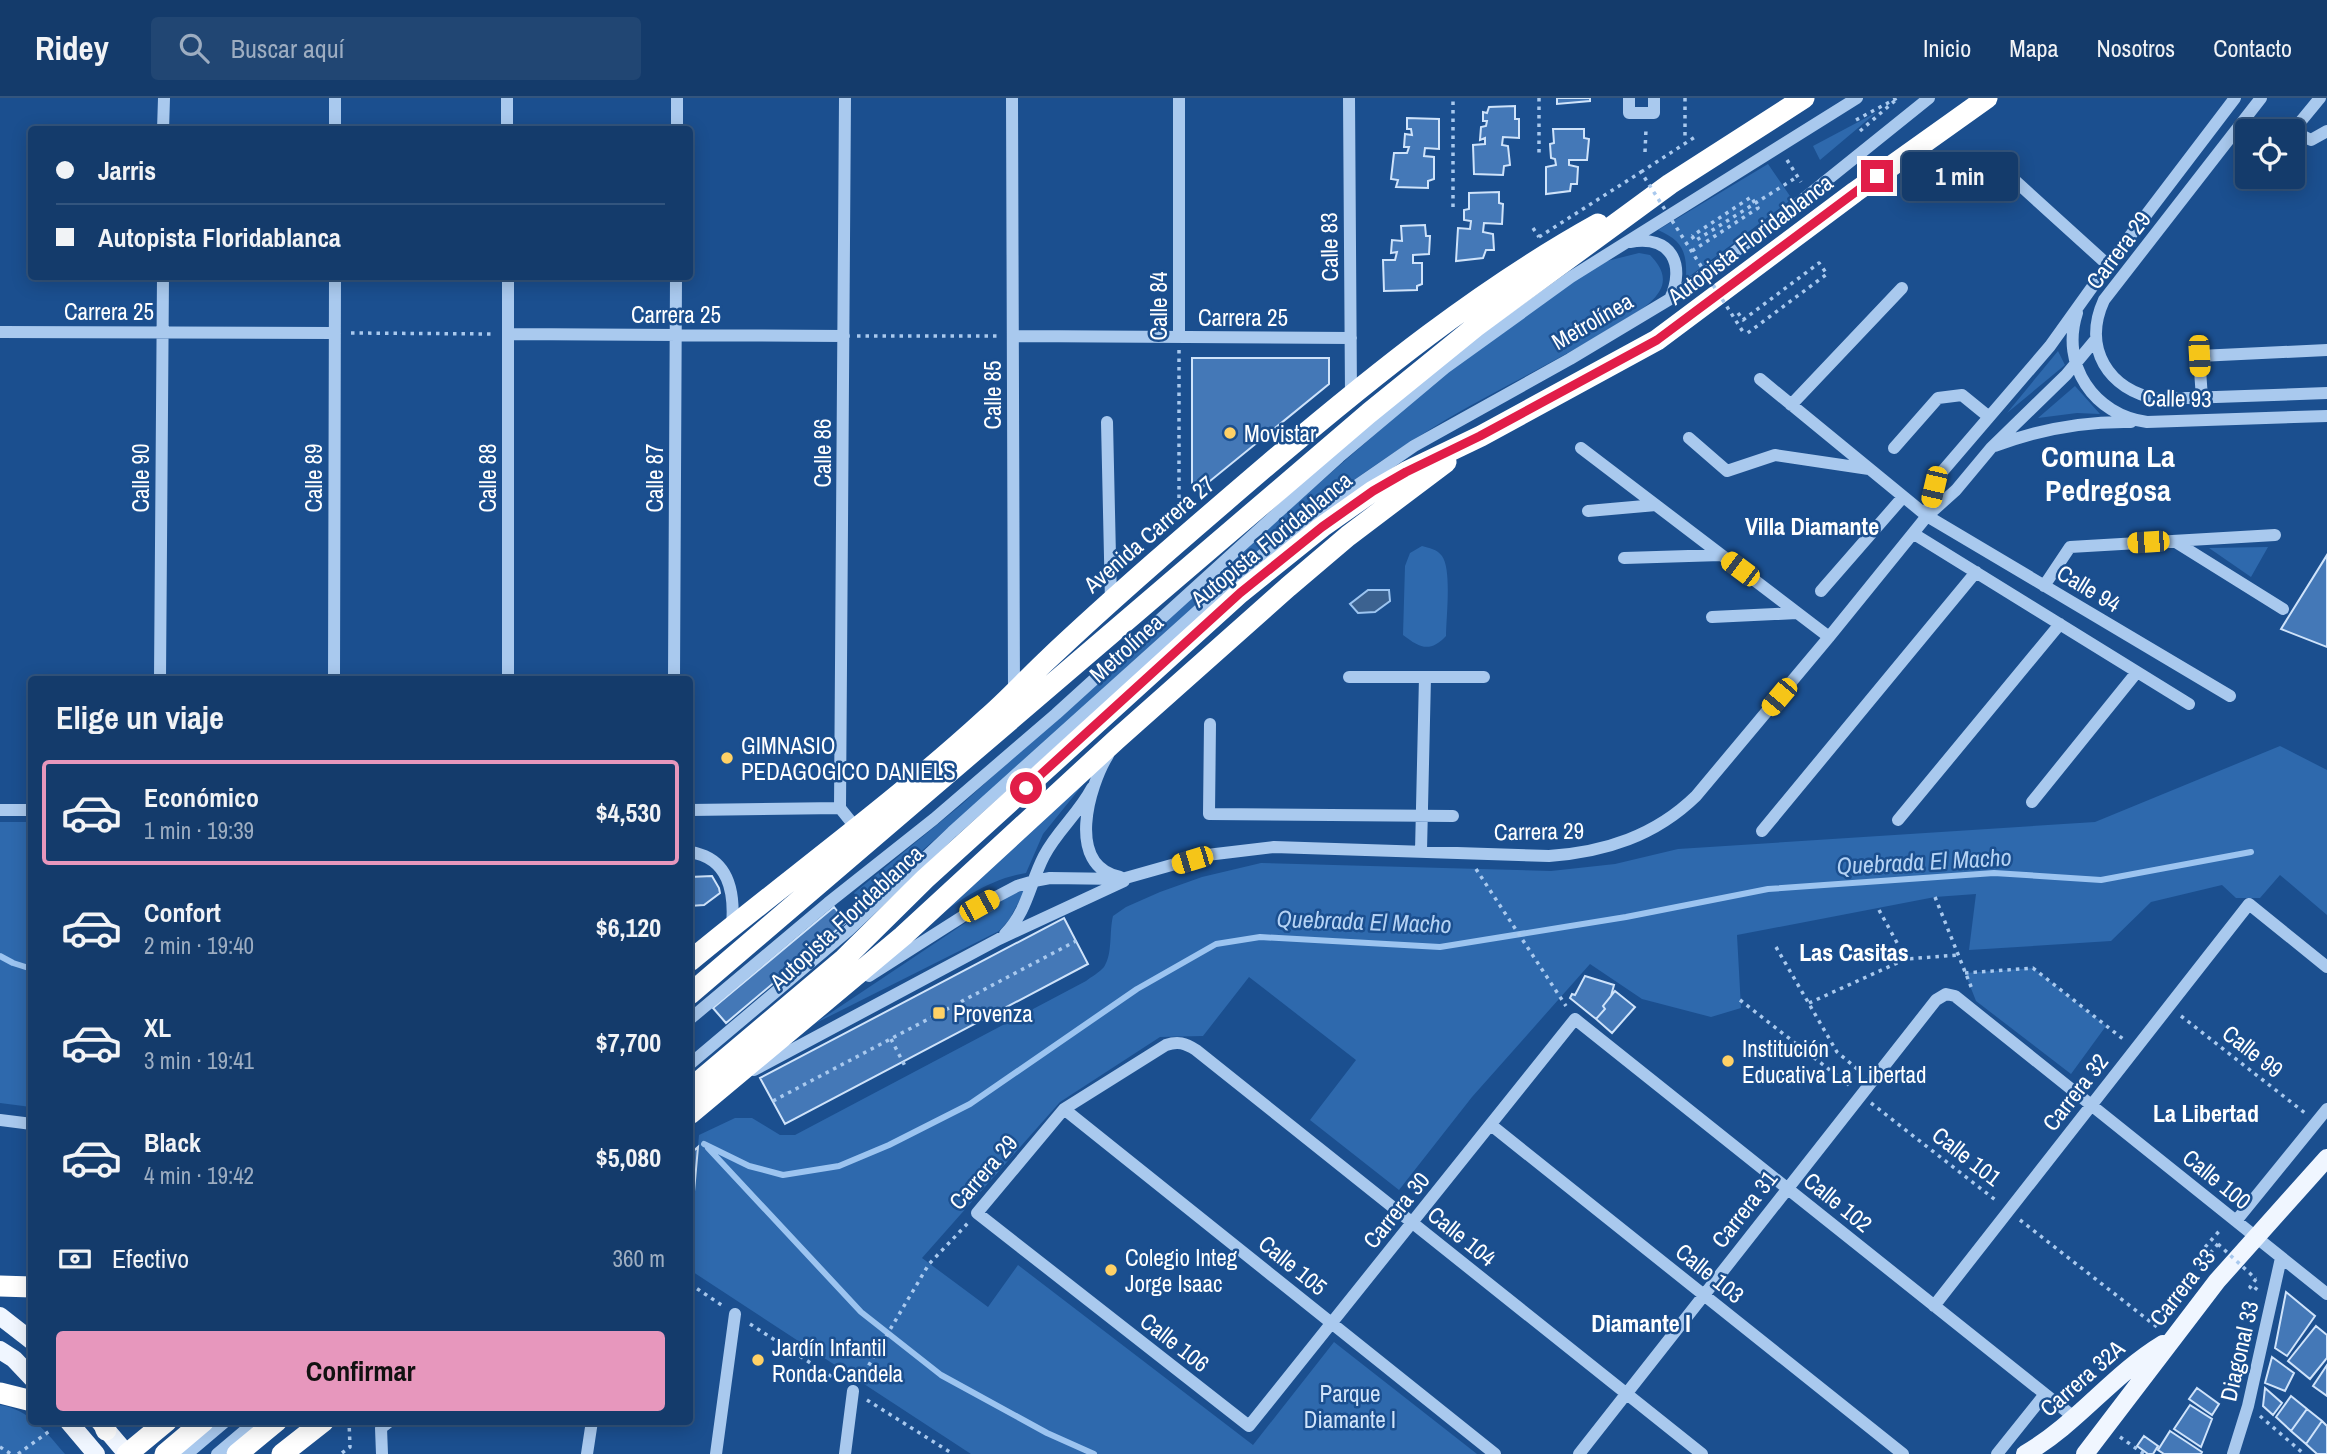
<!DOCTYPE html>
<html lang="es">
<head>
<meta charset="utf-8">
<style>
	:root { --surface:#143b6b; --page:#214673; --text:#f1f3f6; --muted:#9dadc1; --line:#33557e; --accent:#e797bd }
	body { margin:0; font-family:"Archivo Narrow",sans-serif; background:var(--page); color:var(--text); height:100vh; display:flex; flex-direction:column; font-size:26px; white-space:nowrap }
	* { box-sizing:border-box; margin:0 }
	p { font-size:23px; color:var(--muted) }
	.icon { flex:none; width:38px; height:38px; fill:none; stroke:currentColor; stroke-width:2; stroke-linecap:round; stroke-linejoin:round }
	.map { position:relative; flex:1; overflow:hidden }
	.sheet { position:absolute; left:28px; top:578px; width:665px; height:749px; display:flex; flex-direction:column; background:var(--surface); border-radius:7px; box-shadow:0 4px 18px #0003,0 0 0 2px var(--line) }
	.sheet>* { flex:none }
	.top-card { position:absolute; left:28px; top:28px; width:665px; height:154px; border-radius:7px; box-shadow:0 4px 18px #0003,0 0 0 2px var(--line); display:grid; align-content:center; height:154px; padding:0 28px; background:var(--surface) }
	.controls { position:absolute; left:2235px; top:21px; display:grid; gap:14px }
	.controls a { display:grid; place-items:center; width:70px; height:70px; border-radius:7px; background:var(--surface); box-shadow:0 4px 18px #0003,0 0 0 2px var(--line); font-size:35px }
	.end { position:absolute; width:32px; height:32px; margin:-16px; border:9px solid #e11d48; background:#fff; box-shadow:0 0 0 4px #fff }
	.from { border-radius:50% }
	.bubble { position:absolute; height:49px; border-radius:7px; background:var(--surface); box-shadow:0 4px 18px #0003,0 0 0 2px var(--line); font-size:23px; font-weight:700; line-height:49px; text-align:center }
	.car { position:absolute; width:21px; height:42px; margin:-21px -10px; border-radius:9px; box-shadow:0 0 5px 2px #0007; background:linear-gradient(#f5c518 24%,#345 0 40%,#f5c518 0 76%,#345 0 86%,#f5c518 0) }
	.top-card b { display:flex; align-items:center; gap:24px; height:66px; font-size:26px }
	.top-card b+b { border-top:2px solid var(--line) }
	.top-card i { width:18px; height:18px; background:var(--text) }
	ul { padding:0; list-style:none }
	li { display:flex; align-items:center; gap:21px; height:105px; margin:0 14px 10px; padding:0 14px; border:4px solid transparent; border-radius:7px }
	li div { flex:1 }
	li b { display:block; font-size:26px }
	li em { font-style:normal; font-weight:700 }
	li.active { border-color:var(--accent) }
	li>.icon { width:63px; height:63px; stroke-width:1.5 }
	h2 { padding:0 28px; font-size:32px; line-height:84px }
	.pay { display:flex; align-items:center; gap:18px; height:77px; padding:0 28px; font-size:26px }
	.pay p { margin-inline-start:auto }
	.cta { display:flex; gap:14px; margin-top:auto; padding:14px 28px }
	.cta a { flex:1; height:80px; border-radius:7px; background:var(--accent); color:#111; font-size:28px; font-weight:700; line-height:80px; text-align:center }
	header { display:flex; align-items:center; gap:42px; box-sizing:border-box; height:98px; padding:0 35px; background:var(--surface); border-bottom:2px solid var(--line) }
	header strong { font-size:33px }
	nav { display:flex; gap:38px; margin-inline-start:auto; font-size:24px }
	.search { width:490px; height:63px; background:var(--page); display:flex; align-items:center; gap:18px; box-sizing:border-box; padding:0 24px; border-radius:7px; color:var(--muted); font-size:26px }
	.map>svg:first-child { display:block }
	.green { fill:#2e69ad }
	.water { fill:#3c6290; stroke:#9cc4f0; stroke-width:2 }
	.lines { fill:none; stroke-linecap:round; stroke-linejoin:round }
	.stream { stroke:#9cc4f0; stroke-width:6 }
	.building { fill:#4478b7; stroke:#cfe3fa; stroke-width:2 }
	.path { stroke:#a9c9ee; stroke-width:3.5; stroke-dasharray:3.5 5; stroke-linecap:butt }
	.minor { stroke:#a9c9ee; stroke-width:12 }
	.major { stroke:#f0f6ff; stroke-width:18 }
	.highway { stroke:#fff; stroke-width:21 }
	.path-bridge { stroke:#a9c9ee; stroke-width:3.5; stroke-dasharray:3.5 5; stroke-linecap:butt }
	.route { stroke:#e11d48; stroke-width:9 }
	.poi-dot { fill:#ffd166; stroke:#1b4f8f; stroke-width:2.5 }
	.labels { text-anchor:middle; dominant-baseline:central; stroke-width:5; stroke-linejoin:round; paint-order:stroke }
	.street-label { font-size:23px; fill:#fff; stroke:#1b4f8f }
	.poi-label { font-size:23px; fill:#fff; stroke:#1b4f8f; text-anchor:start }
	.park-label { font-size:23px; fill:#cfe3fa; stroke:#1b4f8f }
	.neighbourhood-label { font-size:24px; font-weight:bold; fill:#fff; stroke:#1b4f8f }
	.water-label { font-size:24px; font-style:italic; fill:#b5d3f5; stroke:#1b4f8f }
	.district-label { font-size:30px; font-weight:bold; fill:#fff; stroke:#1b4f8f }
</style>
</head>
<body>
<header>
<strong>Ridey</strong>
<div class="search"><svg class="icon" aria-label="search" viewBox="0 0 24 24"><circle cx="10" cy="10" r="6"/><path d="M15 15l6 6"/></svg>Buscar aquí</div>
<nav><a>Inicio</a><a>Mapa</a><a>Nosotros</a><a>Contacto</a></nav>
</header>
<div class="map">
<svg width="2327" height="1356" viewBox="0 0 2327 1356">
	<rect width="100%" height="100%" fill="#1b4f8f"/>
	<path class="green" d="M1877 14 1820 62 1813 48Z
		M1768 66 1792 101 1686 181C1687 154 1683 143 1658 132Z
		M1639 155 1650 157C1660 167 1668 180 1659 194 1650 209 1631 217 1617 226 1562 261 1503 288 1447 321 1302 408 1183 517 1060 630 995 690 928 747 862 805L854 795 961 707 1231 462 1442 278 1575 182 1607 163Z
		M2058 253 2065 267 2007 315Z
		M2075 288 2100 316 2077 315 2038 320Z
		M1422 448C1429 450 1437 451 1442 458 1452 472 1446 520 1446 538 1430 555 1420 550 1403 537L1405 468 1410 455Z
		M2268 449 2251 479 2209 450Z
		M2280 648 2327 672V817L2280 777 2260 800H2236L2222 787 2151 804 2111 843 1969 852 1976 796 1935 799 1737 837 1741 910 1711 919 1642 901 1590 866 1472 999 1399 1092 1310 1022 1356 962 1249 879 1203 938 1160 939 1060 1004 922 1160 988 1209 1018 1167 1253 1347 1334 1244 1477 1356H971L690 1172V1138L699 1037 735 1020H752L780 1037H795L1086 883C1091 879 1100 874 1104 869 1113 855 1109 834 1113 818L1126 809 1160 794 1202 779 1261 765 1551 773 1615 766 1678 751 2095 724Z
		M1085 684 1043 736 1026 775C986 782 960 803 928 825Z
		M0 724H31V1009L0 1005Z
		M1025 792 1009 822 999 833 814 926 1004 799Z
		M2033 870 2106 928 2071 976 1976 903 1965 875Z
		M0 1307C30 1312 45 1333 65 1356H0Z"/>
	<path class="water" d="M1368 492H1389L1390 503 1375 514 1358 515 1350 506Z"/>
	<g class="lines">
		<path class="stream" d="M0 858 13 865 32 871
			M704 1046 749 1068 783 1077 839 1068 889 1047 970 1006 1137 891 1216 846 1260 839 1440 849 1626 819 1768 791 1994 775 2101 782 2251 754
			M708 1050 861 1214 941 1277 1047 1335 1094 1356"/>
	</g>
	<path class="building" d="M1557 0H1590V3L1557 6Z
		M1515 8V21H1519V40L1503 39 1502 47 1508 48 1510 67 1504 68 1503 77 1474 76 1473 47 1485 46V40L1480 42 1481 29 1486 28 1487 23H1483V14L1487 15 1489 9Z
		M1407 20 1439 21V51L1425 50 1424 58 1434 59V81L1428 83V90L1396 89 1398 82 1391 81 1394 55H1407L1409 49H1404L1405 36 1412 37 1411 31H1407Z
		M1553 31H1584V40L1589 41 1587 62H1569V67L1578 69 1577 86H1571L1570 93 1546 96V69L1556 67 1555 61 1551 60 1550 46 1554 45Z
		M1499 94V105L1503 106 1502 126 1484 125 1483 134 1493 136 1494 152H1486L1483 160 1456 163 1458 130 1470 131 1471 123 1464 122V112L1469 111V95Z
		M1425 127 1426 138H1430L1429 156 1413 157V165H1422V186L1417 188V192L1384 193 1383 162H1395L1397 154 1391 155 1392 142 1402 143 1401 128Z
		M1192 260H1329V286L1199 392 1192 385Z
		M2327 457V549L2281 531Z
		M712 778 719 790 720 795 704 807 690 808V779Z
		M834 809 846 824 726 925 713 910Z
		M1064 820 1088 866 785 1026 760 980Z
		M1585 878 1614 887 1611 898 1603 908 1605 911 1596 921 1570 900 1572 896 1575 897Z
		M1615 893 1635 909 1612 935 1596 921 1605 911 1603 908Z
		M698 1049 690 1138V1056Z
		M2286 1194 2315 1218 2287 1258 2275 1250Z
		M2316 1228 2327 1237V1260L2310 1281 2288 1263Z
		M2272 1259 2294 1275 2285 1293 2265 1285Z
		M2327 1267V1298L2313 1288Z
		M2197 1290 2219 1306 2212 1317 2189 1301Z
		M2265 1290 2282 1305 2273 1317 2263 1308Z
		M2291 1298 2307 1311 2291 1333 2276 1319Z
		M2190 1307 2212 1321 2201 1349 2174 1331Z
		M2307 1311 2322 1323 2306 1346 2291 1333Z
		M2322 1323 2327 1328V1356H2317L2306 1346Z
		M2170 1333 2202 1354 2201 1356H2164L2158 1352Z
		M2144 1338 2158 1348 2153 1356H2148L2137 1348Z"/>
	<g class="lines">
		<path class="path" d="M1539 0V55
			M1685 0V38
			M1856 22 1897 0
			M1860 33 1898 0
			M1645 54 1646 31
			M1787 62 1801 84
			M1641 74 1695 39
			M1453 109V0
			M1533 130 1539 139
			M1692 138 1695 143 1797 79
			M1738 215 1743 222 1819 165 1827 176 1745 237
			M351 235 494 236
			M857 238H999
			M1179 252V415
			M1476 771 1566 908
			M690 793H697
			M1935 799 1972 891
			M1879 812 1906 861
			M1776 849 1837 954 1862 975
			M1965 875 2033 870 2123 941
			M1740 902 1849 987
			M1809 905 1906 861 1958 857
			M2181 918 2305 1015
			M891 941 905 968
			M773 1003 1076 843
			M1871 1005 1998 1104
			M2020 1122 2157 1229
			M2218 1146 2206 1160 2200 1155 2221 1131
			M2256 1181 2250 1189 2254 1193 2258 1188
			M690 1186 723 1208
			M750 1226 840 1284
			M860 1282 929 1166 968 1125
			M867 1302 953 1356
			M2260 1318 2304 1356
			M2120 1339 2144 1356
			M0 1349 11 1356
			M342 1355 350 1349 349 1323
			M18 1356 51 1332"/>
		<path class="minor" d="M507 0V32
			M1012 0 1014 595
			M1179 0V239
			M1349 0 1351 297
			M1629 0V15H1654V0
			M2261 0 2104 202C2082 250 2108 292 2158 301L2327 295
			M163 32 164 0
			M335 32V0
			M677 32V0
			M2293 33 2311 42 2327 33
			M2292 34 2320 0
			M1989 59 2108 167
			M1630 144C1671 137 1686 166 1670 201
			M2077 215C2060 267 2094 317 2147 324L2327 318
			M0 234 335 235
			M508 236 844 238
			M1013 238 1351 240
			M1760 281 1927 418 2230 598
			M2202 300 2199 258 2327 252
			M1791 307 1902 190
			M1107 324 1111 504
			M1689 340 1727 373 1775 357 1869 371
			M1995 348C2040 331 2082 323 2131 324
			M1581 350 1829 539
			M1894 350 1938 300 1962 297 1989 319
			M1588 413 1656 407
			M1927 418 1934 389 1941 375 2050 248 2108 167 2235 0
			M1914 436 2189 606
			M2174 443 2283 511
			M1624 460 1721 457
			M2044 488 2070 449 2275 437
			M1821 493 1903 399
			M1712 519 1797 515
			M1349 579H1484
			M160 581 163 178
			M334 581 335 178
			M508 581V178
			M674 581 676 178
			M1210 626 1209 716 1453 718
			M1108 657C1089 688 1065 768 1120 779
			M2032 704 2137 574
			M840 710 845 0
			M0 712H32
			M690 712 840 710 856 730
			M1898 722 2060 526
			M1762 733 1976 474
			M1421 753 1425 579
			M690 754C729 760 735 794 732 828
			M1005 836C1027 814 1030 785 1044 758 1057 733 1079 715 1092 690
			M869 878 979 808 1017 788 1034 783 1050 780 1122 781 1207 757 1274 749 1549 758C1605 754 1655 738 1696 698L1829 539 1927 418 1956 392 1991 350 2066 277 2096 241
			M690 921 828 805 934 721 1056 616 1339 359 1445 270 1571 179 1857 0
			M690 966 849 832 952 734 1241 474 1298 428 1414 348 1570 261 1670 201 1770 128 1929 0
			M754 972 999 841 1124 783
			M1064 1011 1495 1356
			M0 1022 32 1026
			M1491 1027 1903 1356
			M2236 1123 2327 1011
			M1934 1208 2249 806 2327 869
			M187 1356 226 1323
			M217 1356 256 1323
			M382 1356 381 1330 390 1323
			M587 1356 592 1323
			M716 1356 735 1216
			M845 1356 853 1293
			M1579 1356 1936 902 1946 896 1955 898 2327 1196
			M1702 1356 1196 952C1185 945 1178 943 1166 947L1064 1011 977 1115 1249 1328C1358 1193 1466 1057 1575 921L2075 1320
			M1997 1356 2045 1296
			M2233 1356 2248 1308 2281 1160"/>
		<path class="major" d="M0 1218 32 1243
			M0 1252 14 1261 32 1280
			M68 1323 96 1356
			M99 1323 127 1356
			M2025 1356C2077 1326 2112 1277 2163 1246
			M2085 1356 2217 1183 2327 1060"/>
		<path class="highway" d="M690 863C788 782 892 707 986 621 1007 603 1025 583 1045 564 1118 495 1194 430 1270 365 1374 277 1479 192 1598 126
			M690 896 1369 315 1475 229 1670 86 1804 0
			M690 991 844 861 925 781 1187 543 1240 495 1322 429 1373 393 1406 374 1481 338 1657 242 1855 94 1987 0
			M690 1016 903 838 1117 641 1288 489 1348 438 1446 364
			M0 1188 32 1189
			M0 1295 32 1303
			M103 1323 106 1332
			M127 1356 167 1323
			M165 1356 204 1323
			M237 1356 277 1323
			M282 1356 324 1323"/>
		<path class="path-bridge" d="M1539 139 1641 74 1745 237
			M1692 153 1758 110 1751 99 1692 138
			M2218 1146 2256 1181"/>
	</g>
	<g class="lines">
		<path class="route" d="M1026 690 1240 495 1322 429 1373 393 1406 374 1480 338 1657 242 1877 78"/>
	</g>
	<g class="poi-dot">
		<circle cx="1230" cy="335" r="7"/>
		<circle cx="727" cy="660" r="7"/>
		<rect x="932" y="908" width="14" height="14" rx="3.5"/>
		<circle cx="1728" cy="963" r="7"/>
		<circle cx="1111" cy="1172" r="7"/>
		<circle cx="758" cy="1262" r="7"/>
	</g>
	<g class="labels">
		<g class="street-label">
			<text transform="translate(1750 141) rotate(-37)">Autopista Floridablanca</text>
			<text transform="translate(1329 149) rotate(-91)">Calle 83</text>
			<text transform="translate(2118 152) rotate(-53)">Carrera 29</text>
			<text transform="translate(1158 208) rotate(-90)">Calle 84</text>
			<text x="109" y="213">Carrera 25</text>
			<text x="676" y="216">Carrera 25</text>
			<text x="1243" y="219">Carrera 25</text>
			<text transform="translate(1592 223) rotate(-30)">Metrolínea</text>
			<text transform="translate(992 297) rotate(-90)">Calle 85</text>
			<text transform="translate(2177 300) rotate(1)">Calle 93</text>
			<text transform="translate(822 355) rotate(-90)">Calle 86</text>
			<text transform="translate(140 380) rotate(-90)">Calle 90</text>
			<text transform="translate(313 380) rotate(-90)">Calle 89</text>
			<text transform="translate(487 380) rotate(-90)">Calle 88</text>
			<text transform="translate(654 380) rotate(-90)">Calle 87</text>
			<text transform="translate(1149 436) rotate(-41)">Avenida Carrera 27</text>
			<text transform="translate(1271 441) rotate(-39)">Autopista Floridablanca</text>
			<text transform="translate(2089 490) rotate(31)">Calle 94</text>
			<text transform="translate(1126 550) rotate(-42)">Metrolínea</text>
			<text transform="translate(1539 733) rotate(-1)">Carrera 29</text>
			<text transform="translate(846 819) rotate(-43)">Autopista Floridablanca</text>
			<text transform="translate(2253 953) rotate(38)">Calle 99</text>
			<text transform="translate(2075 994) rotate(-52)">Carrera 32</text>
			<text transform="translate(1967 1058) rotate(38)">Calle 101</text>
			<text transform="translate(983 1074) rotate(-49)">Carrera 29</text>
			<text transform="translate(2217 1081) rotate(39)">Calle 100</text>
			<text transform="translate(1838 1104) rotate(39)">Calle 102</text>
			<text transform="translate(1744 1111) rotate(-52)">Carrera 31</text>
			<text transform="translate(1396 1112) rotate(-51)">Carrera 30</text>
			<text transform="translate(1462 1138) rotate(39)">Calle 104</text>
			<text transform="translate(1293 1167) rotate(39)">Calle 105</text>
			<text transform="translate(1710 1175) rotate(39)">Calle 103</text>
			<text transform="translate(2182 1189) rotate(-52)">Carrera 33</text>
			<text transform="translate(1175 1244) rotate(38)">Calle 106</text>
			<text transform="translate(2239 1253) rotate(-77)">Diagonal 33</text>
			<text transform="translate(2082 1280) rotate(-41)">Carrera 32A</text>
		</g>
		<g class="poi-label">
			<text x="1244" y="335">Movistar</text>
			<text x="741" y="647">GIMNASIO<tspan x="741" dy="26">PEDAGOGICO DANIEL´S</tspan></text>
			<text x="953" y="915">Provenza</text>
			<text x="1742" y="950">Institución<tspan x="1742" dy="26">Educativa La Libertad</tspan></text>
			<text x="1125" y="1159">Colegio Integ<tspan x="1125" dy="26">Jorge Isaac</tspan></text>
			<text x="772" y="1249">Jardín Infantil<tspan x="772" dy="26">Ronda Candela</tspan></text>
		</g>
		<g class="park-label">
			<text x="1350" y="1295">Parque<tspan x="1350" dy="26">Diamante I</tspan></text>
		</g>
		<g class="neighbourhood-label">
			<text x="1812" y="428">Villa Diamante</text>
			<text x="1854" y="854">Las Casitas</text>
			<text x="2206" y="1015">La Libertad</text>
			<text x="1641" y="1225">Diamante I</text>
		</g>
		<g class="water-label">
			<text transform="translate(1924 763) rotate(-3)">Quebrada El Macho</text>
			<text transform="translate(1364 823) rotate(2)">Quebrada El Macho</text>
		</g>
		<g class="district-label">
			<text x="2108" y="358">Comuna La<tspan x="2108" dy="34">Pedregosa</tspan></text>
		</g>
	</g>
</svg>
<div class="controls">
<a><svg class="icon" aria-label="locate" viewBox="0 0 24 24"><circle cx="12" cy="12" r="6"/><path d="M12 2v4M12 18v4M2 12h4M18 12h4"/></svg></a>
</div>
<i class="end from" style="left:1026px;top:690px"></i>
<i class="end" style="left:1877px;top:78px"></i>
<div class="bubble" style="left:1902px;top:54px;width:116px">1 min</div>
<i class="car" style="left:2199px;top:258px;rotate:177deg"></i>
<i class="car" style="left:1934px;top:389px;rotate:193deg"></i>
<i class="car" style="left:2148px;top:444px;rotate:266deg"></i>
<i class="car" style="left:1740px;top:471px;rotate:307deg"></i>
<i class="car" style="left:1779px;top:599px;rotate:220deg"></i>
<i class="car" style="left:1192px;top:762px;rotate:253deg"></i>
<i class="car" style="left:979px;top:808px;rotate:61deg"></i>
<div class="top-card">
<b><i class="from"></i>Jarris</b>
<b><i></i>Autopista Floridablanca</b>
</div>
<section class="sheet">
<h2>Elige un viaje</h2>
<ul>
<li class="active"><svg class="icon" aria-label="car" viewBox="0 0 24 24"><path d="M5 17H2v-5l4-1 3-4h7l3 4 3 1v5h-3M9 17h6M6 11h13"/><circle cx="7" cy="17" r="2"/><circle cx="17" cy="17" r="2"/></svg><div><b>Económico</b><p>1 min · 19:39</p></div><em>$4,530</em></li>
<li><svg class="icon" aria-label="car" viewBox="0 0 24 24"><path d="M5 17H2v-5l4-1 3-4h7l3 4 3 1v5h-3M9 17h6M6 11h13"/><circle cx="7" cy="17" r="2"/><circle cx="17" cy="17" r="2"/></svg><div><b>Confort</b><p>2 min · 19:40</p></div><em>$6,120</em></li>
<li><svg class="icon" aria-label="car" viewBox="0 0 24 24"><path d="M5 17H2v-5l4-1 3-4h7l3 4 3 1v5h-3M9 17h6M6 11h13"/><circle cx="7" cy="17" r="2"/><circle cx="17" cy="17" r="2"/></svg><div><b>XL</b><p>3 min · 19:41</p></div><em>$7,700</em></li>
<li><svg class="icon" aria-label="car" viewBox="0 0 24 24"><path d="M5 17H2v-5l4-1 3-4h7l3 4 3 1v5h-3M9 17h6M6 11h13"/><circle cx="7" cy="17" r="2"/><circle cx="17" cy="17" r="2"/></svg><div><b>Black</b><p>4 min · 19:42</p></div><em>$5,080</em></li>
</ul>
<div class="pay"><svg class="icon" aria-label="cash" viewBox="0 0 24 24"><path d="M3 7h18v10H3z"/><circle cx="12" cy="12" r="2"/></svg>Efectivo<p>360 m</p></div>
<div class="cta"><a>Confirmar</a></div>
</section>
</div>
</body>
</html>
